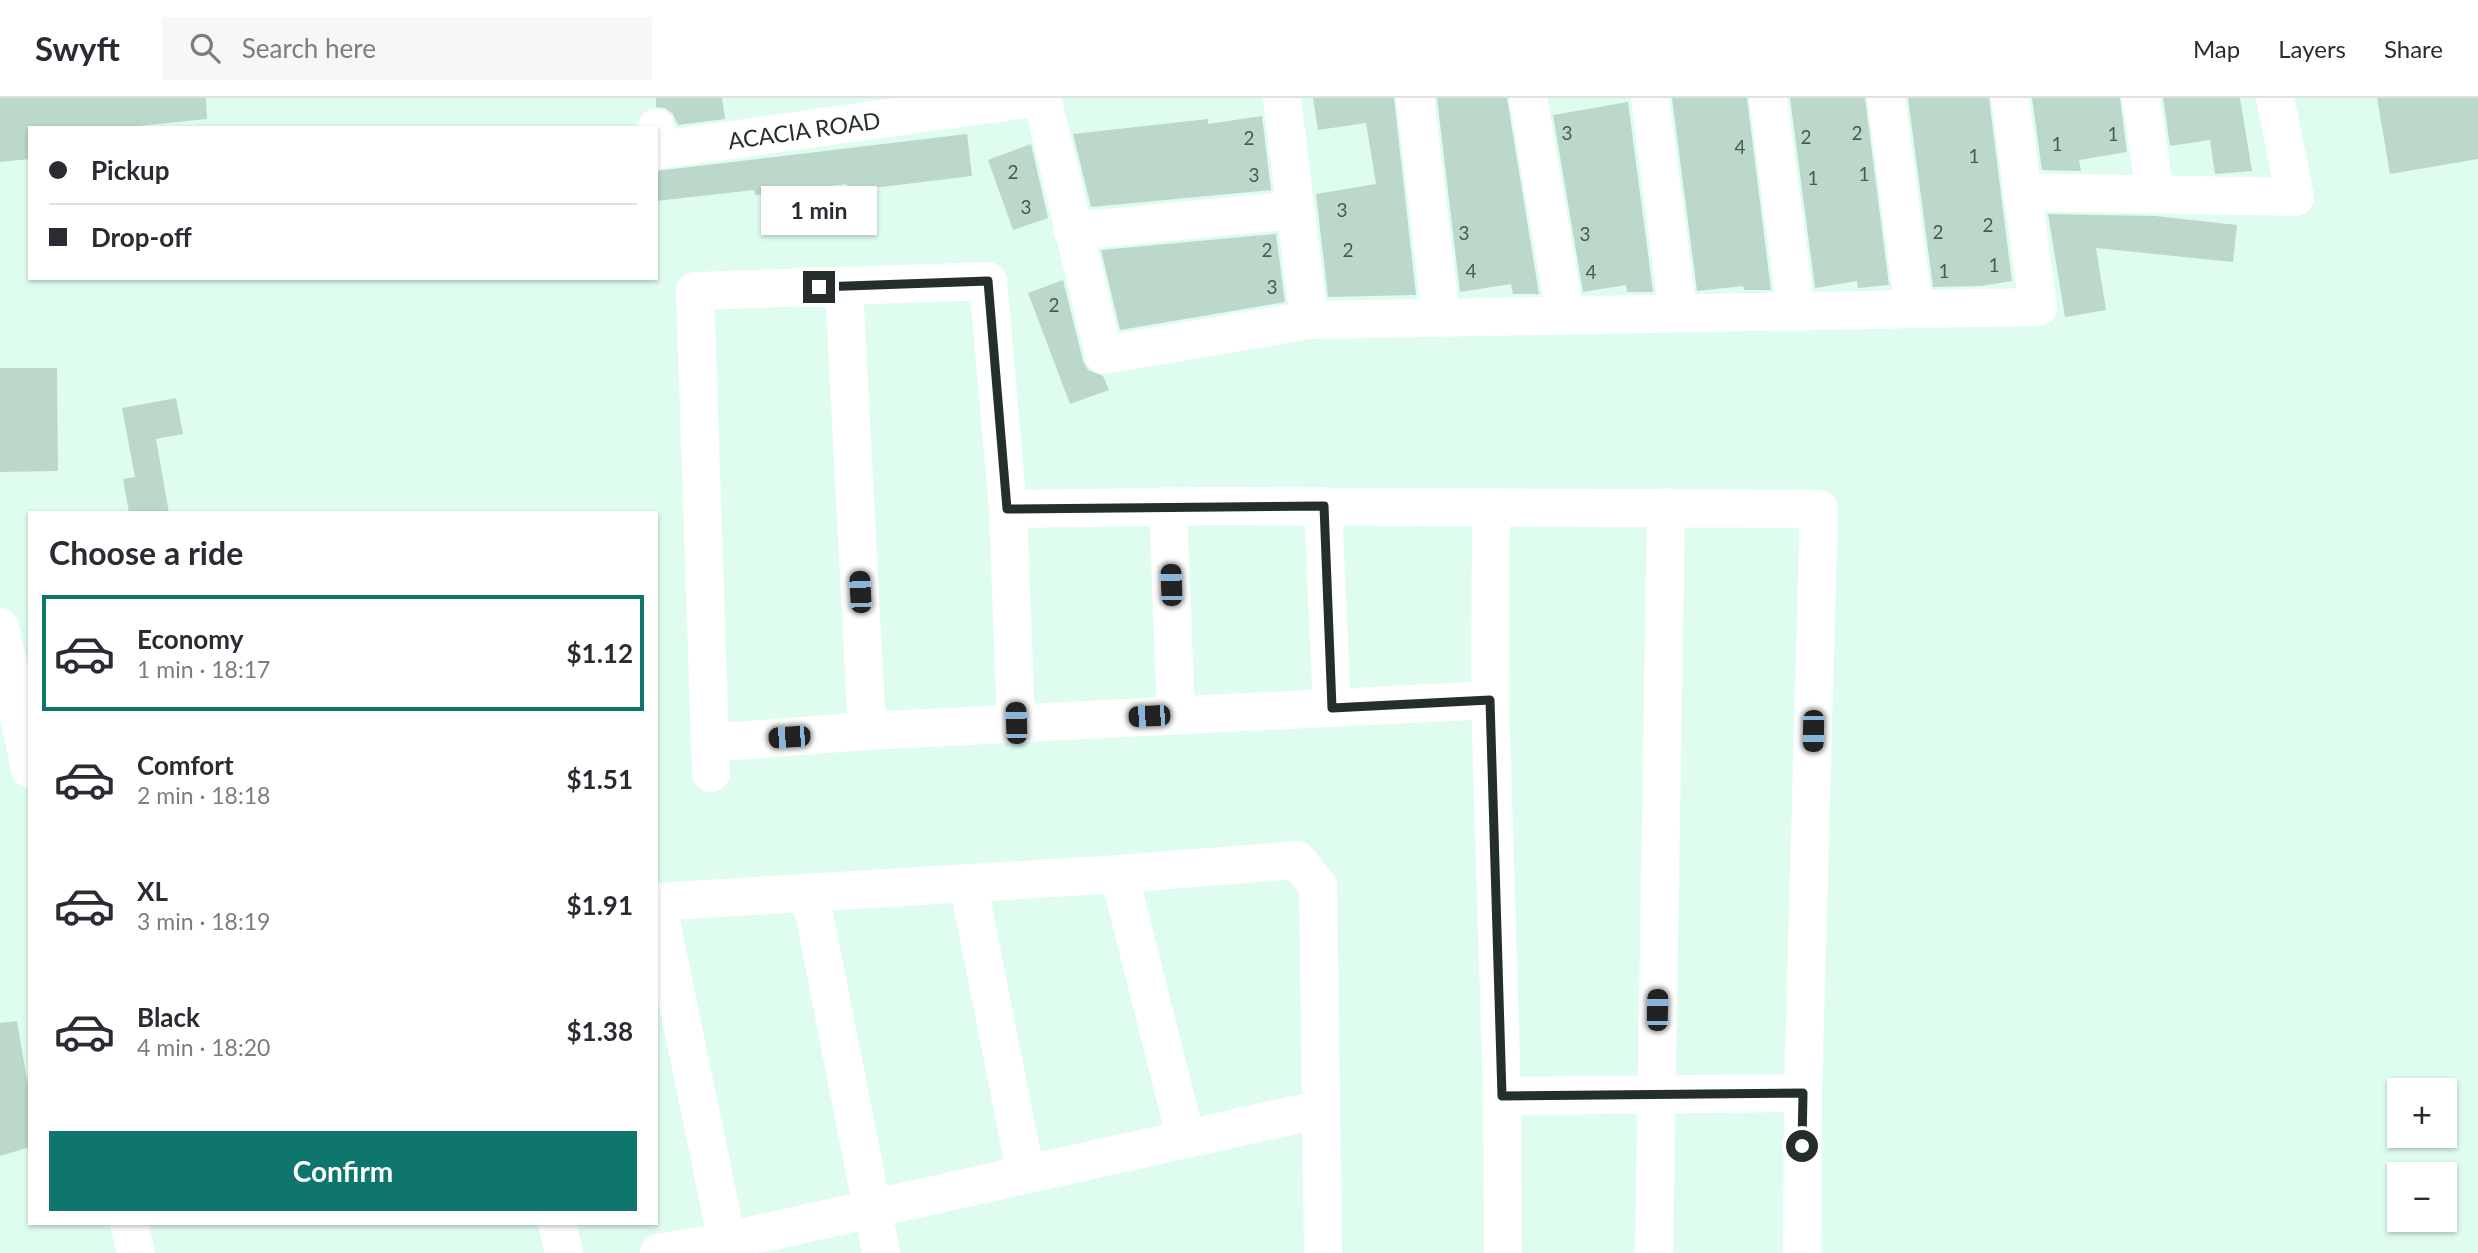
<!DOCTYPE html>
<html lang="en">
<head>
<meta charset="utf-8">
<style>
	:root { --surface:#fff; --page:#f7f7f7; --text:#2b2b33; --muted:#7c7c81; --line:#e1e1e2; --accent:#0f766e }
	body { margin:0; font-family:Lato,sans-serif; background:var(--page); color:var(--text); height:100vh; display:flex; flex-direction:column; font-size:26px; white-space:nowrap }
	* { box-sizing:border-box; margin:0 }
	p { font-size:23px; color:var(--muted) }
	.icon { flex:none; width:38px; height:38px; fill:none; stroke:currentColor; stroke-width:2; stroke-linecap:round; stroke-linejoin:round }
	.map { position:relative; flex:1; overflow:hidden }
	.drawer { position:absolute; left:28px; top:413px; width:630px; height:714px; display:flex; flex-direction:column; background:var(--surface); border-radius:0px; box-shadow:0 2px 5px #0004 }
	.drawer>* { flex:none }
	.banner { position:absolute; left:28px; top:28px; width:630px; height:154px; border-radius:0px; box-shadow:0 2px 5px #0004; display:grid; align-content:center; height:154px; padding:0 21px; background:var(--surface) }
	.buttons { position:absolute; left:2387px; top:980px; display:grid; gap:14px }
	.buttons a { display:grid; place-items:center; width:70px; height:70px; border-radius:0px; background:var(--surface); box-shadow:0 2px 5px #0004; font-size:35px }
	.end { position:absolute; width:32px; height:32px; margin:-16px; border:9px solid #242f29; background:#fff; box-shadow:0 0 0 4px #fff }
	.from { border-radius:50% }
	.bubble { position:absolute; height:49px; border-radius:0px; background:var(--surface); box-shadow:0 2px 5px #0004; font-size:23px; font-weight:700; line-height:49px; text-align:center }
	.car { position:absolute; width:21px; height:42px; margin:-21px -10px; border-radius:9px; box-shadow:0 0 5px 2px #0007; background:linear-gradient(#222 24%,#8ab4d8 0 40%,#222 0 76%,#8ab4d8 0 86%,#222 0) }
	.banner b { display:flex; align-items:center; gap:24px; height:66px; font-size:26px }
	.banner b+b { border-top:2px solid var(--line) }
	.banner i { width:18px; height:18px; background:var(--text) }
	ul { padding:0; list-style:none }
	li { display:flex; align-items:center; gap:21px; height:116px; margin:0 14px 10px; padding:0 7px; border:4px solid transparent; border-radius:0px }
	li div { flex:1 }
	li b { display:block; font-size:26px }
	li em { font-style:normal; font-weight:700 }
	li.active { border-color:var(--accent) }
	li>.icon { width:63px; height:63px; stroke-width:1.5 }
	h2 { padding:0 21px; font-size:32px; line-height:84px }
	.button { display:flex; gap:14px; margin-top:auto; padding:14px 21px }
	.button a { flex:1; height:80px; border-radius:0px; background:var(--accent); color:#fff; font-size:28px; font-weight:700; line-height:80px; text-align:center }
	header { display:flex; align-items:center; gap:42px; box-sizing:border-box; height:98px; padding:0 35px; background:var(--surface); border-bottom:2px solid var(--line) }
	header strong { font-size:33px }
	nav { display:flex; gap:38px; margin-inline-start:auto; font-size:24px }
	.search { width:490px; height:63px; background:var(--page); display:flex; align-items:center; gap:18px; box-sizing:border-box; padding:0 24px; border-radius:0px; color:var(--muted); font-size:26px }
	.map>svg:first-child { display:block }
	.building { fill:#bbd8ca }
	.lines { fill:none; stroke-linecap:round; stroke-linejoin:round }
	.minor { stroke:#fff; stroke-width:38 }
	.secondary { stroke:#fff; stroke-width:38 }
	.route { stroke:#242f29; stroke-width:9 }
	.labels { text-anchor:middle; dominant-baseline:central; stroke-width:6; stroke-linejoin:round; paint-order:stroke }
	.number-label { font-size:19px; fill:#4a5951 }
	.street-label { font-size:23px; fill:#242f29; stroke:#fff }
</style>
</head>
<body>
<header>
<strong>Swyft</strong>
<div class="search"><svg class="icon" aria-label="search" viewBox="0 0 24 24"><circle cx="10" cy="10" r="6"/><path d="M15 15l6 6"/></svg>Search here</div>
<nav><a>Map</a><a>Layers</a><a>Share</a></nav>
</header>
<div class="map">
<svg width="2478" height="1155" viewBox="0 0 2478 1155">
	<rect width="100%" height="100%" fill="#dffdef"/>
	<path class="building" d="M0 0H206L207 21 119 30H30V61L0 64Z
		M656 0H722L725 21 678 27 673 16 665 10 656 9Z
		M1313 0H1394L1416 197 1328 199 1316 96 1376 86 1366 25 1318 32Z
		M1437 0H1507L1539 196H1513L1511 186 1460 194Z
		M1672 0H1747L1771 192H1744L1743 188 1697 193Z
		M1790 0H1865L1889 187 1858 190 1857 183 1815 190Z
		M1908 0H1989L2012 183 1981 188 1933 189Z
		M2032 0H2120L2127 54 2079 62 2081 73 2042 72Z
		M2163 0H2240L2252 73 2215 76 2210 42 2170 48Z
		M2377 0H2478V61L2390 76Z
		M1628 4 1653 194H1627L1626 187 1583 194 1553 17Z
		M1262 18 1271 92 1091 109 1073 36 1208 21V26Z
		M967 36 972 78 848 93 847 86 755 97 754 92 656 103V73Z
		M1031 46 1048 120 1013 132 988 62Z
		M2048 116 2155 118 2237 127 2233 164 2096 150 2106 212 2065 219Z
		M1276 136 1285 204 1120 232 1101 152Z
		M1063 182 1083 263 1088 272 1103 278 1109 292 1070 306 1028 195Z
		M0 270H57L58 373 0 374Z
		M176 300 183 336 156 341 169 415H129L123 381 135 379 122 310Z
		M17 923 30 1000V1049L0 1058V925Z"/>
	<g class="lines">
		<path class="minor" d="M1042 0 1104 257 1309 222 2038 209 2010 0
			M1282 0 1309 222
			M1415 0 1441 219
			M1528 0 1565 217
			M1650 0 1678 215
			M1768 0 1796 213
			M1886 0 1914 211
			M2141 0 2155 96
			M656 30 659 52 1032 0
			M2022 94 2295 99 2275 0
			M1073 133 1296 112
			M1168 408 1176 617
			M1323 408 1332 610
			M1008 411 1016 625
			M1490 602 1491 409
			M867 633 1490 602 1502 998
			M710 645 867 633 844 188
			M711 675 695 193 988 183 1008 411 1210 408 1819 411 1803 995
			M1119 776 1186 1041
			M968 785 1026 1077
			M810 795 881 1155
			M656 804 1119 776 1297 762 1318 788 1323 1155
			M657 804 727 1143
			M557 1125 564 1155
			M659 1155 727 1143 1321 1011
			M1503 1155 1502 998 1803 995 1802 1155
			M1654 1155 1666 409"/>
		<path class="secondary" d="M0 529 30 671
			M129 1125 136 1155"/>
	</g>
	<g class="lines">
		<path class="route" d="M819 189 988 183 1007 411 1324 408 1332 610 1490 602 1502 998 1803 995 1802 1048"/>
	</g>
	<g class="labels">
		<g class="number-label">
			<text x="1567" y="34">3</text>
			<text x="1857" y="34">2</text>
			<text x="2113" y="35">1</text>
			<text x="1806" y="38">2</text>
			<text x="1249" y="39">2</text>
			<text x="2057" y="45">1</text>
			<text x="1740" y="48">4</text>
			<text x="1974" y="57">1</text>
			<text x="1013" y="73">2</text>
			<text x="1864" y="75">1</text>
			<text x="1254" y="76">3</text>
			<text x="1813" y="79">1</text>
			<text x="1026" y="108">3</text>
			<text x="1342" y="111">3</text>
			<text x="1988" y="126">2</text>
			<text x="1938" y="133">2</text>
			<text x="1464" y="134">3</text>
			<text x="1585" y="135">3</text>
			<text x="1267" y="151">2</text>
			<text x="1348" y="151">2</text>
			<text x="1994" y="166">1</text>
			<text x="1471" y="172">4</text>
			<text x="1944" y="172">1</text>
			<text x="1591" y="173">4</text>
			<text x="1272" y="188">3</text>
			<text x="1054" y="206">2</text>
		</g>
		<g class="street-label">
			<text transform="translate(804 32) rotate(-8)">ACACIA ROAD</text>
		</g>
	</g>
</svg>
<div class="buttons">
<a>+</a>
<a>−</a>
</div>
<i class="end from" style="left:1802px;top:1048px"></i>
<i class="end" style="left:819px;top:189px"></i>
<div class="bubble" style="left:761px;top:88px;width:116px">1 min</div>
<i class="car" style="left:1171px;top:487px;rotate:358deg"></i>
<i class="car" style="left:860px;top:494px;rotate:357deg"></i>
<i class="car" style="left:1149px;top:618px;rotate:267deg"></i>
<i class="car" style="left:1016px;top:625px;rotate:358deg"></i>
<i class="car" style="left:1813px;top:633px;rotate:181deg"></i>
<i class="car" style="left:789px;top:639px;rotate:266deg"></i>
<i class="car" style="left:1657px;top:912px;rotate:1deg"></i>
<div class="banner">
<b><i class="from"></i>Pickup</b>
<b><i></i>Drop-off</b>
</div>
<section class="drawer">
<h2>Choose a ride</h2>
<ul>
<li class="active"><svg class="icon" aria-label="car" viewBox="0 0 24 24"><path d="M5 17H2v-5l4-1 3-4h7l3 4 3 1v5h-3M9 17h6M6 11h13"/><circle cx="7" cy="17" r="2"/><circle cx="17" cy="17" r="2"/></svg><div><b>Economy</b><p>1 min · 18:17</p></div><em>$1.12</em></li>
<li><svg class="icon" aria-label="car" viewBox="0 0 24 24"><path d="M5 17H2v-5l4-1 3-4h7l3 4 3 1v5h-3M9 17h6M6 11h13"/><circle cx="7" cy="17" r="2"/><circle cx="17" cy="17" r="2"/></svg><div><b>Comfort</b><p>2 min · 18:18</p></div><em>$1.51</em></li>
<li><svg class="icon" aria-label="car" viewBox="0 0 24 24"><path d="M5 17H2v-5l4-1 3-4h7l3 4 3 1v5h-3M9 17h6M6 11h13"/><circle cx="7" cy="17" r="2"/><circle cx="17" cy="17" r="2"/></svg><div><b>XL</b><p>3 min · 18:19</p></div><em>$1.91</em></li>
<li><svg class="icon" aria-label="car" viewBox="0 0 24 24"><path d="M5 17H2v-5l4-1 3-4h7l3 4 3 1v5h-3M9 17h6M6 11h13"/><circle cx="7" cy="17" r="2"/><circle cx="17" cy="17" r="2"/></svg><div><b>Black</b><p>4 min · 18:20</p></div><em>$1.38</em></li>
</ul>
<div class="button"><a>Confirm</a></div>
</section>
</div>
</body>
</html>
